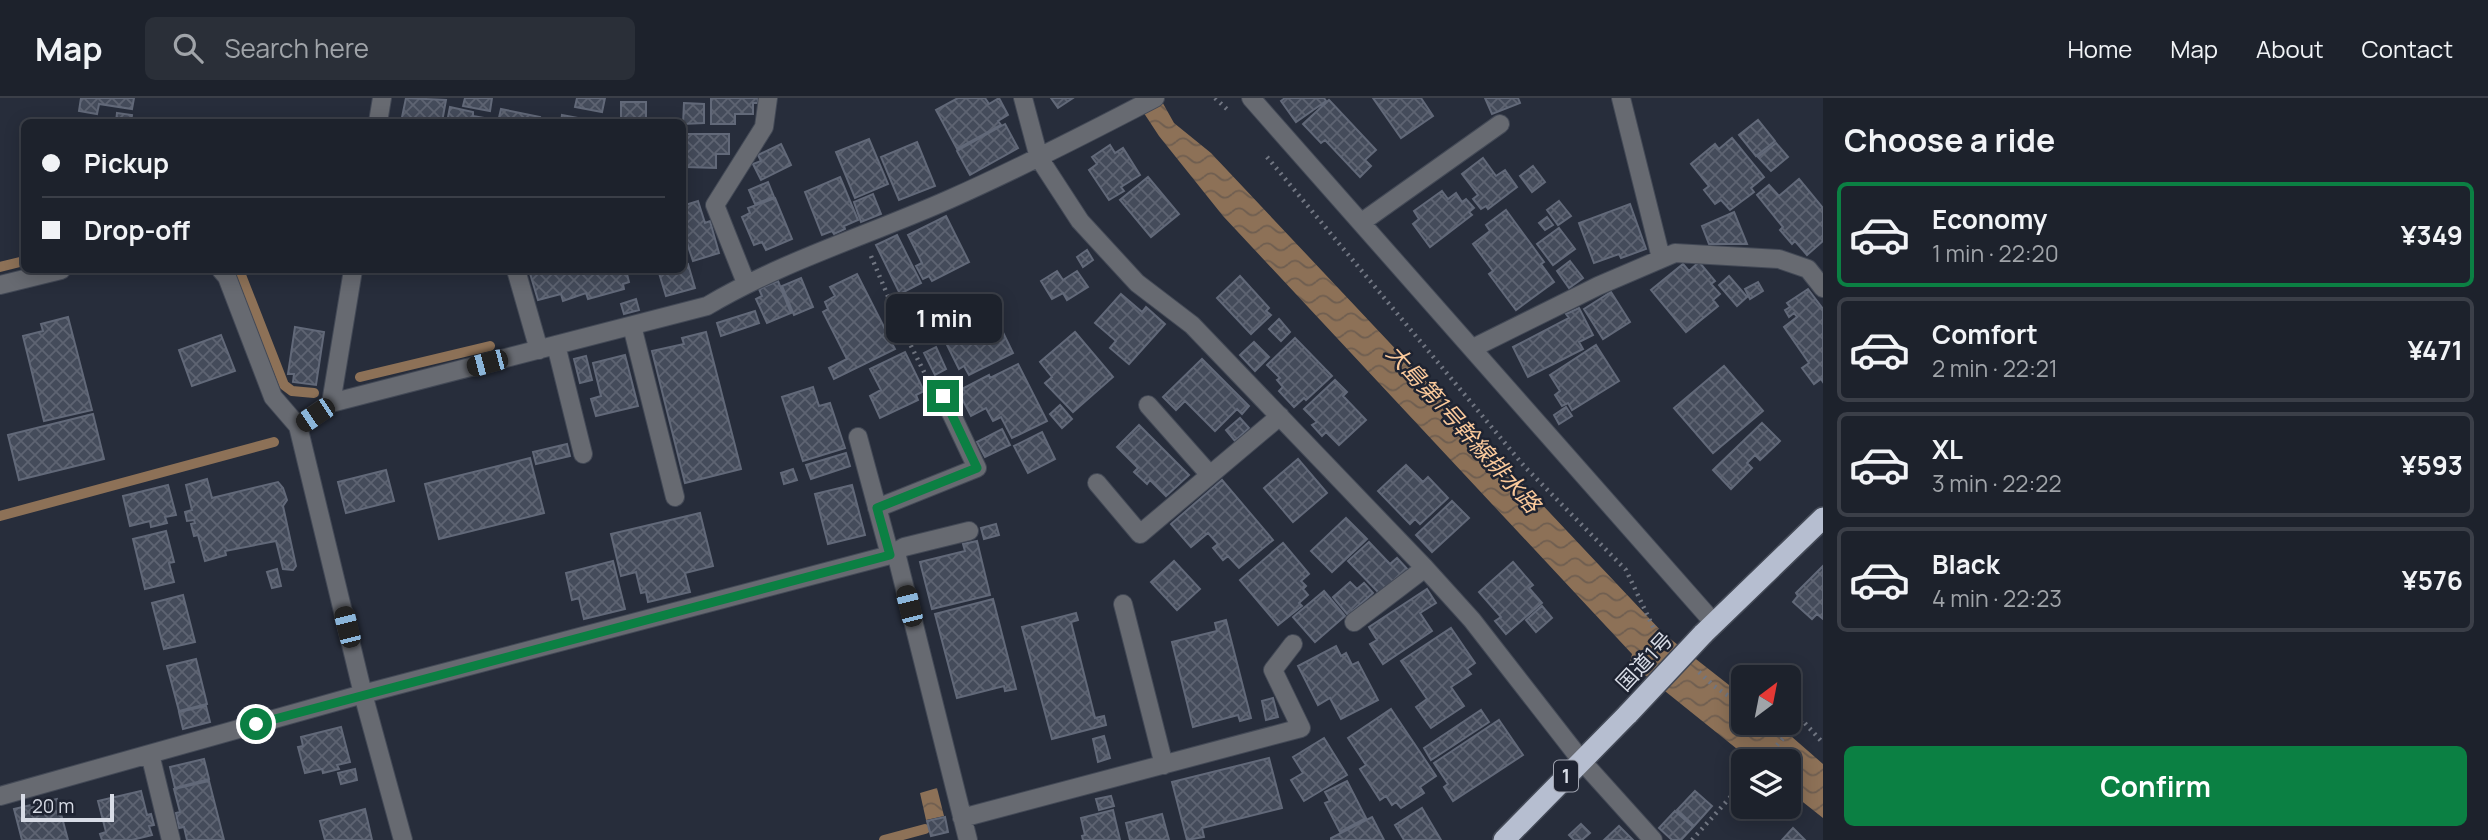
<!DOCTYPE html>
<html lang="en">
<head>
<meta charset="utf-8">
<style>
	:root { --surface:#1d222c; --page:#2a2f38; --text:#f1f3f6; --muted:#a0a4a9; --line:#3b3f48; --accent:#0b8043 }
	body { margin:0; font-family:Manrope,"Noto Sans JP",sans-serif; background:var(--page); color:var(--text); height:100vh; display:flex; flex-direction:column; font-size:26px; white-space:nowrap }
	* { box-sizing:border-box; margin:0 }
	p { font-size:23px; color:var(--muted) }
	.icon { flex:none; width:38px; height:38px; fill:none; stroke:currentColor; stroke-width:2; stroke-linecap:round; stroke-linejoin:round }
	.map { position:relative; flex:1; overflow:hidden }
	.sheet { display:flex; flex-direction:column; background:var(--surface); width:665px }
	.sheet>* { flex:none }
	.hud { position:absolute; left:21px; top:21px; width:665px; height:154px; border-radius:10px; box-shadow:0 4px 18px #0003,0 0 0 2px var(--line); display:grid; align-content:center; height:154px; padding:0 21px; background:var(--surface) }
	.needle { width:46px; rotate:32deg }
	.buttons { position:absolute; left:1731px; top:567px; display:grid; gap:14px }
	.buttons a { display:grid; place-items:center; width:70px; height:70px; border-radius:10px; background:var(--surface); box-shadow:0 4px 18px #0003,0 0 0 2px var(--line); font-size:35px }
	.scale { position:absolute; left:21px; bottom:18px; width:93px; box-sizing:border-box; padding-left:7px; border:4px solid #d8dce6; border-top:0; font-size:19px; line-height:24px; white-space:nowrap; color:#d8dce6; -webkit-text-stroke:5px #1e2331; paint-order:stroke }
	.end { position:absolute; width:32px; height:32px; margin:-16px; border:9px solid #0b8043; background:#fff; box-shadow:0 0 0 4px #fff }
	.from { border-radius:50% }
	.bubble { position:absolute; height:49px; border-radius:10px; background:var(--surface); box-shadow:0 4px 18px #0003,0 0 0 2px var(--line); font-size:23px; font-weight:700; line-height:49px; text-align:center }
	.car { position:absolute; width:21px; height:42px; margin:-21px -10px; border-radius:9px; box-shadow:0 0 5px 2px #0007; background:linear-gradient(#222 24%,#8ab4d8 0 40%,#222 0 76%,#8ab4d8 0 86%,#222 0) }
	.hud b { display:flex; align-items:center; gap:24px; height:66px; font-size:26px }
	.hud b+b { border-top:2px solid var(--line) }
	.hud i { width:18px; height:18px; background:var(--text) }
	ul { padding:0; list-style:none }
	li { display:flex; align-items:center; gap:21px; height:105px; margin:0 14px 10px; padding:0 7px; border:4px solid var(--line); border-radius:10px }
	li div { flex:1 }
	li b { display:block; font-size:26px }
	li em { font-style:normal; font-weight:700 }
	li.on { border-color:var(--accent) }
	li>.icon { width:63px; height:63px; stroke-width:1.5 }
	h2 { padding:0 21px; font-size:32px; line-height:84px }
	.action { display:flex; gap:14px; margin-top:auto; padding:14px 21px }
	.action a { flex:1; height:80px; border-radius:10px; background:var(--accent); color:#fff; font-size:28px; font-weight:700; line-height:80px; text-align:center }
	header { display:flex; align-items:center; gap:42px; box-sizing:border-box; height:98px; padding:0 35px; background:var(--surface); border-bottom:2px solid var(--line) }
	header strong { font-size:33px }
	nav { display:flex; gap:38px; margin-inline-start:auto; font-size:24px }
	.search { width:490px; height:63px; background:var(--page); display:flex; align-items:center; gap:18px; box-sizing:border-box; padding:0 24px; border-radius:10px; color:var(--muted); font-size:26px }
	main { display:flex; flex:1; min-height:0 }
	.map>svg:first-child { display:block }
	.water { fill:url(#water-waves) }
	.lines { fill:none; stroke-linecap:round; stroke-linejoin:round }
	.stream { stroke:#8d7157; stroke-width:10 }
	.building { fill:url(#building-cross-hatch); stroke:#626979; stroke-width:2 }
	.minor-casing { stroke:#434956; stroke-width:20 }
	.highway-casing { stroke:#434956; stroke-width:24 }
	.path { stroke:#717682; stroke-width:4.5; stroke-dasharray:2 5; stroke-linecap:butt }
	.minor { stroke:#676a71; stroke-width:18 }
	.highway { stroke:#b6bed0; stroke-width:21 }
	.highway-bridge-casing { stroke:#434956; stroke-width:24; stroke-linecap:butt }
	.highway-bridge { stroke:#b6bed0; stroke-width:21 }
	.route { stroke:#0b8043; stroke-width:9 }
	.labels { text-anchor:middle; dominant-baseline:central; stroke-width:5; stroke-linejoin:round; paint-order:stroke }
	.shield { fill:#1e2331; stroke:#a0a4b0; stroke-width:2 }
	.shield-label { font-size:19px; font-weight:bold; fill:#d8dce6 }
	.street-label { font-size:21px; fill:#d8dce6; stroke:#1e2331 }
	.water-label { font-size:23px; font-style:italic; fill:#fac99b; stroke:#1e2331 }
</style>
</head>
<body>
<header>
<strong>Map</strong>
<div class="search"><svg class="icon" aria-label="search" viewBox="0 0 24 24"><circle cx="10" cy="10" r="6"/><path d="M15 15l6 6"/></svg>Search here</div>
<nav><a>Home</a><a>Map</a><a>About</a><a>Contact</a></nav>
</header>
<main>
<div class="map">
<svg width="1823" height="742" viewBox="0 0 1823 742">
	<defs>
		<pattern id="water-waves" width="16" height="10" patternUnits="userSpaceOnUse" patternTransform="scale(1.75)"><rect width="16" height="10" fill="#8d7157"/><path d="M0 5q4-4 8 0t8 0" fill="none" stroke="#6f5e50"/></pattern>
		<pattern id="building-cross-hatch" width="8" height="8" patternUnits="userSpaceOnUse" patternTransform="scale(1.75)"><rect width="8" height="8" fill="#444b5a"/><path d="M0 0l8 8M0 8l8-8" fill="none" stroke="#5e6472"/></pattern>
	</defs>
	<rect width="100%" height="100%" fill="#272d3b"/>
	<path class="water" d="M1134 0H1160L1174 25 1211 55 1664 536 1743 598V625H1776L1823 666V720L1789 693 1788 663H1752L1630 565 1632 556 1223 118 1159 38Z
		M937 690 944 718 926 722 920 695Z"/>
	<g class="lines">
		<path class="stream" d="M0 169 24 163
			M239 172 284 287 292 293 314 295
			M360 279 490 248
			M0 418 274 344
			M884 742 925 731"/>
	</g>
	<path class="building" d="M81 0H134L132 11 99 6 97 16 79 13Z
		M406 0 446 2 442 24H401Z
		M465 0H492L490 13 463 8Z
		M577 0H605L602 14 575 9Z
		M711 0H758V5H753V16H735V26H711Z
		M958 0H985L989 6 999 0 1008 17 998 23 1001 27 957 51 936 12Z
		M1051 0H1073L1058 10Z
		M1285 0H1324L1326 3 1296 24 1281 3Z
		M1373 0H1421L1433 18 1401 40Z
		M1485 0H1518L1520 5 1492 16Z
		M1329 2 1376 52 1365 62 1371 68 1360 79 1325 42 1321 45 1303 26Z
		M621 4H646V22H621Z
		M684 5 704 6V25L683 26Z
		M450 9 473 14V18L490 21 489 24H447Z
		M501 11 540 19 539 24H498Z
		M117 15 132 17 131 24H116Z
		M562 17 599 24H561Z
		M1758 22 1775 43 1756 58 1739 37Z
		M1005 26 1018 50 970 77 957 53Z
		M686 36H729V56H716V70L686 69Z
		M1732 40 1764 79 1751 90 1754 94 1730 112 1721 102 1715 106 1704 92 1709 88 1691 66 1715 46 1719 51Z
		M869 41 888 86 855 100 836 54Z
		M917 44 935 88 899 102 881 59Z
		M1776 45 1788 59 1771 73 1758 59Z
		M781 46 791 67 761 82 753 66 761 63 758 57Z
		M1110 47 1115 55 1123 50 1140 77 1121 89 1124 93 1109 102 1089 72 1097 66 1092 59Z
		M1483 60 1496 78 1505 72 1517 89 1488 111 1486 108 1481 111 1473 101 1478 97 1462 76Z
		M1533 68 1545 84 1532 94 1520 78Z
		M840 79 858 122 844 128 845 131 834 136 832 133 822 137 805 94Z
		M1148 79 1179 116 1151 139 1120 102Z
		M1799 81 1823 110V143L1807 157 1795 143 1792 146 1780 132 1783 129 1757 97 1769 87 1779 98Z
		M768 84 774 99 755 106 749 92Z
		M1442 93 1448 101 1456 95 1462 104 1466 101 1474 110 1469 114 1472 117 1430 149 1413 126 1419 121 1414 113Z
		M873 96 881 116 861 124 854 104Z
		M775 100 792 141 766 152 762 144 754 147 742 119 750 115 748 110Z
		M698 103 705 125 710 123 719 155 693 163 682 130V108Z
		M1559 103 1571 118 1558 127 1547 112Z
		M1630 106 1646 151 1621 160 1619 156 1594 165 1579 125Z
		M1506 112 1544 164 1541 166 1554 184 1516 212 1489 176 1493 173 1473 146 1490 133 1486 127Z
		M1734 114 1747 146H1709L1702 128Z
		M946 118 969 164 932 183 929 178 923 181 916 168 922 165 908 137Z
		M1547 119 1553 127 1545 132 1539 125Z
		M1559 130 1575 151 1553 167 1537 146Z
		M897 137 921 185 900 196 876 147Z
		M1087 152 1093 162 1083 169 1077 159Z
		M1570 163 1583 180 1569 190 1557 173Z
		M1699 164 1715 183 1711 186 1720 196 1713 202 1718 208 1686 234 1651 192 1683 166 1689 173Z
		M688 166 695 190 666 198 659 175 672 172H682V168Z
		M529 172H626L629 184 623 186 624 191 588 201 586 195 563 203 561 196 538 202Z
		M1057 173 1063 182 1077 173 1088 189 1067 202 1063 195 1052 201 1041 183Z
		M857 176 885 231 894 226 898 236 889 240 895 251 834 281 829 270 847 261 823 214 828 211 825 204 835 198 830 189Z
		M1240 178 1269 210 1266 213 1271 217 1251 236 1217 200Z
		M1729 178 1747 199 1737 208 1719 187Z
		M801 180 813 209 794 217 782 188Z
		M778 183 791 215 767 225 756 201 762 198 759 191Z
		M1758 184 1763 193 1750 201 1745 191Z
		M1808 191 1823 211V284L1821 281 1814 286 1802 270 1809 265 1784 229 1797 219 1794 215 1789 219 1785 212 1790 209 1787 205Z
		M1611 194 1630 224 1603 241 1584 211Z
		M1121 196 1142 214 1146 209 1165 226 1129 266 1110 250 1116 243 1095 225Z
		M636 201 639 212 624 216 621 206Z
		M1579 210 1593 237 1579 244 1583 251 1528 279 1513 249 1569 220 1566 216Z
		M755 213 759 225 721 238 717 225Z
		M68 219 92 312 44 323 23 238 43 233 41 226Z
		M996 220 1013 255 969 277 964 268 959 271 946 245Z
		M1279 221 1290 234 1281 243 1269 231Z
		M295 229 324 234 316 287 293 284 294 276H288Z
		M706 234 741 371 685 385 652 253 684 246 682 240Z
		M1075 234 1113 279 1073 314 1045 285 1052 279 1040 264Z
		M221 237 235 273 192 288 179 252Z
		M1295 240 1332 278 1306 302 1304 300 1294 309 1279 293 1283 289 1277 282 1280 280 1267 267Z
		M1254 244 1269 259 1255 273 1240 257Z
		M1596 247 1619 283 1572 312 1568 305 1562 308 1555 297 1560 293 1550 277Z
		M936 249 946 271 935 277 924 255Z
		M905 254 924 293 916 297 918 302 880 320 870 298 881 292 870 271Z
		M625 257 638 308 596 318 591 301 601 298 593 265Z
		M586 258 592 282 580 285 574 261Z
		M1202 261 1249 308 1242 316 1237 311 1215 333 1185 303 1176 312 1163 299Z
		M1018 266 1047 323 1012 340 1001 319 993 323 986 310 971 318 958 293 989 277 990 280Z
		M1724 268 1763 313 1713 355 1674 310Z
		M1335 282 1347 294 1343 298 1366 322 1339 347 1326 334 1322 338 1312 327 1317 324 1304 311Z
		M813 289 819 308 830 305 845 350 803 363 782 299Z
		M1060 307 1072 321 1062 330 1050 316Z
		M1566 309 1572 318 1559 326 1554 317Z
		M93 316 104 361 19 382 8 337Z
		M1240 320 1249 330 1235 343 1226 332Z
		M1762 325 1780 343 1760 362 1755 357 1747 365 1752 370 1731 391 1713 372Z
		M1139 327 1189 377 1166 398 1150 382 1147 386 1134 374 1138 370 1117 349Z
		M1002 331 1010 347 985 359 977 344Z
		M1042 334 1055 361 1028 375 1014 348Z
		M567 346 570 358 536 366 533 354Z
		M846 355 850 368 811 381 806 367Z
		M530 360 544 415 439 441 425 386Z
		M1298 361 1327 395 1293 424 1264 390Z
		M1406 367 1423 384 1428 379 1448 400 1420 426 1415 421 1410 426 1378 393Z
		M793 371 797 382 784 386 781 375Z
		M386 372 394 403 346 415 338 384Z
		M207 381 212 400 278 384 283 390 287 402 283 408 296 468 293 472 283 471 276 443 225 453 226 457 205 463 198 437 194 438 191 426 195 425 194 422 187 423 185 414 192 412 186 387Z
		M1222 382 1273 442 1239 470 1228 458 1223 462 1213 450 1218 446 1208 435 1191 449 1171 426Z
		M168 387 176 417 165 419 167 425 151 429 150 423 130 428 123 398Z
		M852 387 865 437 828 446 815 396Z
		M1452 403 1469 420 1432 454 1416 437Z
		M700 415 713 468 685 475 690 494 648 504 646 494 641 495 636 474 621 478 611 436Z
		M1346 420 1367 441 1332 474 1311 453Z
		M996 426 999 437 984 441 981 430Z
		M166 433 174 464 169 465 174 484 145 491 133 441Z
		M977 443 990 497 932 511 920 464 965 453 963 446Z
		M1369 444 1390 466 1397 460 1409 473 1399 482 1397 480 1380 496 1348 463Z
		M1283 445 1309 476 1301 483 1306 488 1303 491 1308 497 1299 505 1302 508 1278 527 1240 482Z
		M613 463 625 511 584 521 579 500 572 502 566 475Z
		M1174 463 1200 491 1177 512 1151 484Z
		M1513 464 1533 487 1529 490 1542 505 1506 536 1495 523 1501 519 1479 494Z
		M1823 468V521L1817 516 1812 521 1793 504 1798 498 1796 495Z
		M277 471 281 488 272 490 267 474Z
		M1350 484 1357 491 1364 485 1373 495 1348 517 1333 499Z
		M1427 491 1436 505 1420 515 1432 533 1383 566 1370 546 1377 542 1369 529Z
		M1324 493 1345 518 1315 544 1293 519Z
		M183 497 195 544 164 551 152 505Z
		M993 501 1016 591 1005 593 1004 588 957 600 935 516Z
		M1542 508 1552 520 1536 534 1526 522Z
		M1076 515 1078 522 1071 524 1095 620 1104 618 1106 627 1052 641 1022 529Z
		M1226 522 1251 620 1240 623 1238 617 1193 629 1172 544 1217 533 1215 525Z
		M1451 530 1475 565 1467 571 1471 576 1451 589 1464 608 1431 630 1416 609 1427 601 1401 563Z
		M1336 548 1341 558 1346 555 1352 567 1358 564 1378 602 1341 621 1330 600 1318 607 1298 568Z
		M196 561 207 606 179 613 167 568Z
		M1273 600 1278 619 1266 622 1262 603Z
		M206 608 210 624 183 631 179 614Z
		M1391 611 1436 678 1420 689 1424 695 1401 710 1396 704 1392 707 1386 698 1380 702 1360 671 1366 667 1348 640Z
		M1481 612 1489 624 1431 662 1424 650Z
		M1499 622 1523 657 1453 703 1444 689 1448 686 1434 665Z
		M341 629 350 664 337 667 339 671 323 675 322 671 305 675 298 649 303 648 301 639Z
		M1104 638 1110 660 1098 664 1093 641Z
		M1324 640 1347 677 1304 703 1291 682 1303 675 1293 659Z
		M1269 660 1282 710 1202 730 1204 739 1187 742 1172 684Z
		M204 661 209 681 175 690 170 669Z
		M355 671 357 682 341 686 338 675Z
		M209 683 224 742H187L184 729 179 730 176 715 180 714 174 691Z
		M1347 683 1366 720 1340 734 1325 705 1330 703 1325 694Z
		M141 693 147 717 151 716 154 727 149 728 152 737 132 742H102L100 736 106 734 98 703Z
		M1695 693 1712 708 1694 728 1677 712Z
		M1111 698 1114 708 1099 712 1096 701Z
		M57 701 68 742H22L14 711Z
		M1422 710 1441 742H1404L1395 727Z
		M365 711 372 742H325L320 723Z
		M1113 712 1120 742H1083L1082 738 1085 737 1081 720Z
		M1675 713 1693 729 1681 742H1672L1659 730Z
		M1162 716 1169 742H1130L1126 725Z
		M945 719 948 734 931 738 927 723Z
		M1372 719 1384 742H1331V740Z
		M1581 726 1590 735 1582 742H1574L1569 737Z
		M1619 728 1633 742H1604Z
		M1793 730 1805 742H1782Z"/>
	<g class="lines">
		<defs>
			<path id="minor" d="M1023 0 1039 60 1080 123 1137 185 1192 227 1425 470 1472 522 1581 662 1653 742
				M1251 0 1714 525
				M1621 0 1661 160
				M378 24 382 0
				M1362 124 1500 26
				M221 172 227 179 273 299 298 328 363 596 403 742
				M516 172 539 252
				M746 185 715 107 764 29 768 0
				M0 187 61 172
				M632 228 675 399
				M556 247 583 356
				M1473 250 1598 188 1675 155 1779 161 1808 171 1823 190
				M331 305 353 172
				M1148 307 1210 377
				M298 328 331 305 707 208C783 163 869 137 950 101 1020 70 1088 35 1155 0
				M858 339 890 457
				M1097 385 1140 436 1280 318
				M877 410 977 370 943 298
				M896 455 968 742
				M1123 506 1164 667
				M1354 524 1425 470
				M150 656 171 742
				M0 698 363 596 890 457 904 449 969 433
				M962 720 1301 630 1273 572 1293 546"/>
			<path id="highway" d="M1703 536 1823 420
				M1504 742 1628 616"/>
		</defs>
		<use href="#minor" class="minor-casing"/>
		<use href="#highway" class="highway-casing"/>
		<path class="path" d="M1215 0 1230 14
			M1267 59 1524 368 1626 472 1654 531 1665 541
			M871 158 898 222 927 280
			M1699 574 1714 588 1743 608
			M1736 581 1743 585
			M1788 613 1802 622 1823 645
			M1786 637 1802 622
			M1763 663 1786 637 1767 625
			M1692 742 1743 685"/>
		<use href="#minor" class="minor"/>
		<use href="#highway" class="highway"/>
		<defs>
			<path id="highway-bridge" d="M1628 616 1703 536"/>
		</defs>
		<use href="#highway-bridge" class="highway-bridge-casing"/>
		<use href="#highway-bridge" class="highway-bridge"/>
	</g>
	<g class="lines">
		<path class="route" d="M256 626 890 457 877 410 977 370 943 298"/>
	</g>
	<g class="labels">
		<rect class="shield" x="1554" y="662.5" width="24" height="31" rx="5"/>
		<g class="shield-label">
			<text x="1566" y="678">1</text>
		</g>
		<g class="street-label">
			<text transform="translate(1644 563) rotate(-47)">国道1号</text>
		</g>
		<g class="water-label">
			<text transform="translate(1464 330) rotate(48)">大島第1号幹線排水路</text>
		</g>
	</g>
</svg>
<div class="buttons">
<a><svg class="needle" viewBox="-14 -14 28 28"><path d="M0-13l5 13h-10z" fill="#e53935"/><path d="M0 13l5-13h-10z" fill="#a0a4a9"/></svg></a>
<a><svg class="icon" aria-label="layers" viewBox="0 0 24 24"><path d="M12 4l9 5-9 5-9-5zM3 14l9 5 9-5"/></svg></a>
</div>
<div class="scale">20 m</div>
<i class="end from" style="left:256px;top:626px"></i>
<i class="end" style="left:943px;top:298px"></i>
<div class="bubble" style="left:886px;top:196px;width:116px">1 min</div>
<i class="car" style="left:487px;top:265px;rotate:255deg"></i>
<i class="car" style="left:315px;top:317px;rotate:236deg"></i>
<i class="car" style="left:909px;top:508px;rotate:346deg"></i>
<i class="car" style="left:347px;top:529px;rotate:346deg"></i>
<div class="hud">
<b><i class="from"></i>Pickup</b>
<b><i></i>Drop-off</b>
</div>
</div>
<section class="sheet">
<h2>Choose a ride</h2>
<ul>
<li class="on"><svg class="icon" aria-label="car" viewBox="0 0 24 24"><path d="M5 17H2v-5l4-1 3-4h7l3 4 3 1v5h-3M9 17h6M6 11h13"/><circle cx="7" cy="17" r="2"/><circle cx="17" cy="17" r="2"/></svg><div><b>Economy</b><p>1 min · 22:20</p></div><em>¥349</em></li>
<li><svg class="icon" aria-label="car" viewBox="0 0 24 24"><path d="M5 17H2v-5l4-1 3-4h7l3 4 3 1v5h-3M9 17h6M6 11h13"/><circle cx="7" cy="17" r="2"/><circle cx="17" cy="17" r="2"/></svg><div><b>Comfort</b><p>2 min · 22:21</p></div><em>¥471</em></li>
<li><svg class="icon" aria-label="car" viewBox="0 0 24 24"><path d="M5 17H2v-5l4-1 3-4h7l3 4 3 1v5h-3M9 17h6M6 11h13"/><circle cx="7" cy="17" r="2"/><circle cx="17" cy="17" r="2"/></svg><div><b>XL</b><p>3 min · 22:22</p></div><em>¥593</em></li>
<li><svg class="icon" aria-label="car" viewBox="0 0 24 24"><path d="M5 17H2v-5l4-1 3-4h7l3 4 3 1v5h-3M9 17h6M6 11h13"/><circle cx="7" cy="17" r="2"/><circle cx="17" cy="17" r="2"/></svg><div><b>Black</b><p>4 min · 22:23</p></div><em>¥576</em></li>
</ul>
<div class="action"><a>Confirm</a></div>
</section>
</main>
</body>
</html>
